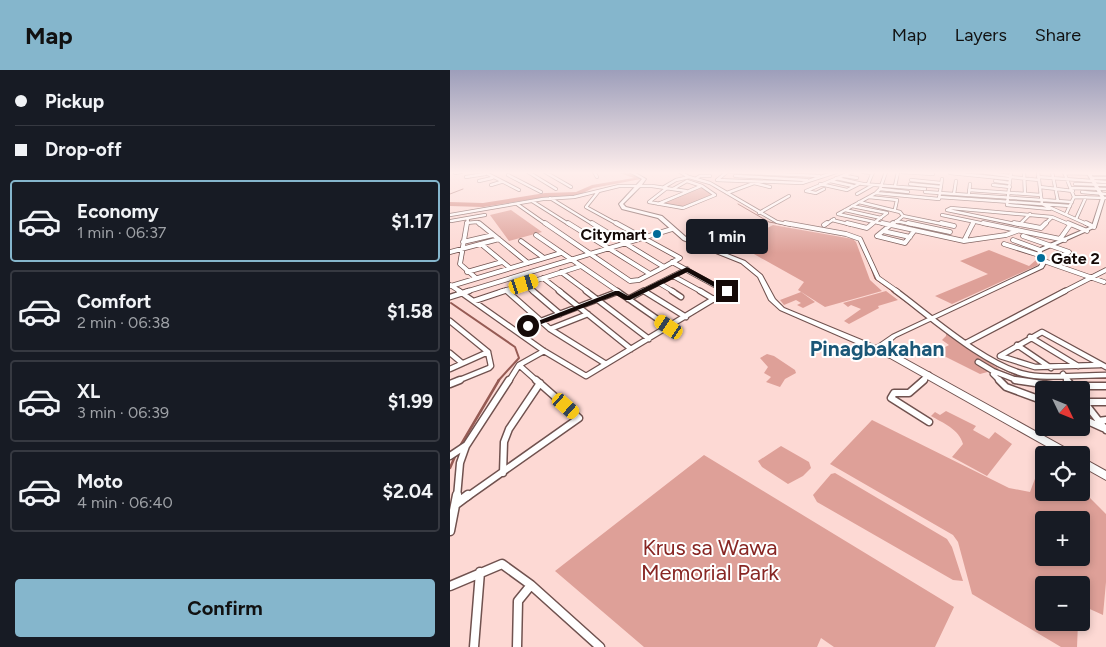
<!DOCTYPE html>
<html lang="en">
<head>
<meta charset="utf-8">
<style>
	:root { --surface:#171b24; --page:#242831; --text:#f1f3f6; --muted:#9ea1a6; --line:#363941; --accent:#85b6cc }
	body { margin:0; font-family:Figtree,sans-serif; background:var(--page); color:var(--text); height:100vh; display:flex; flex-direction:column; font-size:19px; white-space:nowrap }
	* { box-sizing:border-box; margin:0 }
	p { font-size:16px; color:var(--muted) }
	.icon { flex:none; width:28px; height:28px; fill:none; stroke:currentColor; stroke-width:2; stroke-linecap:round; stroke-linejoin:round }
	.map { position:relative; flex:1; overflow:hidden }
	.sheet { display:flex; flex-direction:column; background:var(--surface); width:450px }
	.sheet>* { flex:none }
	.hud { display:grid; align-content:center; height:110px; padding:0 15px; background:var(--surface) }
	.needle { width:32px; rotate:133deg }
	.tools { position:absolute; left:585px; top:311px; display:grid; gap:10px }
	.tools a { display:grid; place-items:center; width:55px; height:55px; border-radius:5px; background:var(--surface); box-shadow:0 2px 8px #0003; font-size:25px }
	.end { position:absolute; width:22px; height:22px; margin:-11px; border:6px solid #150a08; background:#fff; box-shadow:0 0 0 2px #fff }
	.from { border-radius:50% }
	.bubble { position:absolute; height:35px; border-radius:5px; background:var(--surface); box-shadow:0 2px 8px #0003; font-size:16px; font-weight:700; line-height:35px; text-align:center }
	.car { position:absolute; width:15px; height:30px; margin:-15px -8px; border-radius:6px; box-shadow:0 0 4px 1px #0007; background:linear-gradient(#f5c518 24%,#345 0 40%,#f5c518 0 76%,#345 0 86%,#f5c518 0) }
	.hud b { display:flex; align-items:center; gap:18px; height:48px; font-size:19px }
	.hud b+b { border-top:1px solid var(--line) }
	.hud i { width:12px; height:12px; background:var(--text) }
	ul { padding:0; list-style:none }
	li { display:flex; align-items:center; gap:15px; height:82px; margin:0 10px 8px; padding:0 5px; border:2px solid var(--line); border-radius:5px }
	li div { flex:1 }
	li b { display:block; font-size:19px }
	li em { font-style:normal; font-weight:700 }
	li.active { border-color:var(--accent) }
	li>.icon { width:45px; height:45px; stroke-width:1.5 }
	.primary-button { display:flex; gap:10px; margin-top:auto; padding:10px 15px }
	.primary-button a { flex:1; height:58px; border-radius:5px; background:var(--accent); color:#111; font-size:20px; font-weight:700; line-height:58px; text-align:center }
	header { display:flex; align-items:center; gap:30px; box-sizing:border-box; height:70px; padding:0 25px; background:var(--accent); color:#111 }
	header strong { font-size:24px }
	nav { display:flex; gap:28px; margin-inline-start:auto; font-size:18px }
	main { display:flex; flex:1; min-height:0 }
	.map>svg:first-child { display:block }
	.green { fill:#dea098; fill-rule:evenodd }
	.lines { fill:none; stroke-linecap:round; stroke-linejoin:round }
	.stream-far2 { stroke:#965b54; stroke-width:1 }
	.stream-far1 { stroke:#965b54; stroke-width:2 }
	.stream { stroke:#965b54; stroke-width:2.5 }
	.river { fill:#ce7e75; fill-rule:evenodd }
	.street-far4-casing { stroke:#70524f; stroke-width:4 }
	.street-far3-casing { stroke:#70524f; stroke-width:5.5 }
	.street-far2-casing { stroke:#70524f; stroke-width:7 }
	.street-far1-casing { stroke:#70524f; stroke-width:9 }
	.street-casing { stroke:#70524f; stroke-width:11 }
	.secondary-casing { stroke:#70524f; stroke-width:2 }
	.street-far4 { stroke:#fff; stroke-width:2.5 }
	.street-far3 { stroke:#fff; stroke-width:4 }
	.street-far2 { stroke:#fff; stroke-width:4.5 }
	.street-far1 { stroke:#fff; stroke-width:6 }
	.street { stroke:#fff; stroke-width:8 }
	.secondary { fill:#fff; fill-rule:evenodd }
	.route { fill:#150a08 }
	.poi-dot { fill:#016b98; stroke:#fff; stroke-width:2 }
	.labels { text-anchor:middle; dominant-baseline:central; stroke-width:4; stroke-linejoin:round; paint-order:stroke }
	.far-poi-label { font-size:16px; font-weight:bold; fill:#150a08; stroke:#fff; text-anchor:end }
	.quarter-label { font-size:21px; font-weight:bold; fill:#1b5777; stroke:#fff }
	.near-park-label { font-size:22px; fill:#882724; stroke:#fff }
</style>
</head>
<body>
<header>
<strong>Map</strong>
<nav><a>Map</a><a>Layers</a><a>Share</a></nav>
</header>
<main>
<section class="sheet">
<div class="hud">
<b><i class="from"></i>Pickup</b>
<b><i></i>Drop-off</b>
</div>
<ul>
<li class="active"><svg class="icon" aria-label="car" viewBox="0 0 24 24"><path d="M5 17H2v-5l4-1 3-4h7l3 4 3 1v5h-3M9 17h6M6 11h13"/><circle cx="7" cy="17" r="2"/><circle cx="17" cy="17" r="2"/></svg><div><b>Economy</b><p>1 min · 06:37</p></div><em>$1.17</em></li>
<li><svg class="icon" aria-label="car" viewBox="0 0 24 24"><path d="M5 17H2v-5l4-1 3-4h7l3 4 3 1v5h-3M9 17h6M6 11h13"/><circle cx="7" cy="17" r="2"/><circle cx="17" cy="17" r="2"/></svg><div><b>Comfort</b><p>2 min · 06:38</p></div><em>$1.58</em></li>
<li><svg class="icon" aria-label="car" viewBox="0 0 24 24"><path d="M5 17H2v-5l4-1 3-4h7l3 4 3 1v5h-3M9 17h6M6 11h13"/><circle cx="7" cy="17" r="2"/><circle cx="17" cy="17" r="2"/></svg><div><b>XL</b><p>3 min · 06:39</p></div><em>$1.99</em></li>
<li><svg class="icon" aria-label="car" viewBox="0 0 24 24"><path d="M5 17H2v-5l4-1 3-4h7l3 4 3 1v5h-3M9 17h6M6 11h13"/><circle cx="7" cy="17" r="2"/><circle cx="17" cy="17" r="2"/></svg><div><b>Moto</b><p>4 min · 06:40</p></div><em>$2.04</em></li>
</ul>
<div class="primary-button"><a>Confirm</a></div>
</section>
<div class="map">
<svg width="656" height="577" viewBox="0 0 656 577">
	<rect width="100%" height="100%" fill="#fdd9d4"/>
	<path class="green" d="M251 117 263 124 233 137 212 133Z
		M61 140 92 162 59 171 40 145Z
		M323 155 403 169 406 172 420 210 432 221 375 237 348 220 354 212 286 174Z
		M539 180 579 196 586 190 588 195 502 234 485 226 538 204 510 191Z
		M436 221 448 230 428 236 429 238 399 254 394 251 411 239 401 235 398 237 393 233Z
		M351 222 365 232 353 238 347 235 351 233 346 230 334 235 330 230Z
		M496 261 549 299 530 304 486 282 499 275 492 270 496 266Z
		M317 284 324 286 345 300 346 303 335 309 330 317 316 312 321 307 314 303 318 297 310 288Z
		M496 341 526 356 523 360 539 369 545 362 562 374 537 406 502 387 513 374C509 359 493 353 481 346L485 342 490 345Z
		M422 350 559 418 580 422 589 398 594 400V422H631V419L656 444V512L653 545 631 535V515H594V552L628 553 627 577H611L522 524 508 472 503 465 380 394ZM594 450H631V488H594Z
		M331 376 359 392 361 398 353 406 338 414 312 397 308 391Z
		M254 385 504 537 485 577H384L371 568 367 577H194L105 501Z
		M385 403 497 469 502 477 513 511 503 510 367 432 363 425 381 404Z"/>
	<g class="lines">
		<path class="stream-far2" d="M0 124 13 119
			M288 134 319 152 370 161
			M418 190 425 209 443 222"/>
		<path class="stream-far1" d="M442 221 469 241
			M1 233 65 277 69 288 48 311
			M546 295 571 307 583 308
			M620 308H656"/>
		<path class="stream" d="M9 378 49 310
			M0 398 6 384"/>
		<path class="river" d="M167 102H174L190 107 191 109 143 118 127 126 95 127 33 137 0 136V132L33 133 95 123 126 122 142 115 184 108Z"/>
		<defs>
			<path id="street-far4" d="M34 102 69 120
				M78 102 106 119
				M95 102 121 117
				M144 102 147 107
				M281 102 369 106
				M413 102 423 103
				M452 102 483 104
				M531 102 560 106
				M561 102 557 135 600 139
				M574 102 575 124
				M588 102 592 134 639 155
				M602 102 608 131
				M614 102 624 127 616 144
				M5 103 11 102
				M500 103 560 109
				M614 103 656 104
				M58 105 91 122
				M285 106 357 110
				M395 106 407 108
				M16 107 35 104
				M239 107 260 113 327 152 342 155
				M560 107 589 110
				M588 107 656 112
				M386 108 413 114 475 119
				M643 108H656
				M245 109 250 106H260
				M267 110 352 113 386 102
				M267 110 277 102
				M461 110 491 113
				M29 111 42 108
				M380 111 403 116
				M545 111 560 113
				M370 114 397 120 409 114
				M418 114 423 102
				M460 114 491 117
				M625 114 656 115
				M41 115 51 112
				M543 115 560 117
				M445 116 448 102
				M214 117 226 110 239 107 230 102
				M590 117 623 121
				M217 118 199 132 233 138 265 125
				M622 118 656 119
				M223 119 237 111 252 116 265 125
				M374 119 366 123 356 121 402 102
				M430 119 458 122
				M519 120 591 125
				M148 122 136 137 169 155
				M475 122 622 132
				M632 122 656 124
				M277 123 304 113 320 117
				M426 123 489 129 492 109
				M519 123 520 114
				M407 124 423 115
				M504 124 506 111
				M419 127 447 130 445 139
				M489 127 620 136
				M624 127 656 128
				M100 128 144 155
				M82 131 120 155
				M409 132 450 142 453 146 442 155
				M67 134 97 155
				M208 134 251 116
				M402 136 437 143 421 155
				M395 140 431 148
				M309 143 339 126
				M388 144 438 155
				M388 144 426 123 430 119 436 102
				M0 145 93 129 124 127 169 116H202L236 121
				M492 145 540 155
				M453 146 497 155
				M602 147 621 155
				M626 149 636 127
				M382 150 402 155
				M1 151 35 145
				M446 151 464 155
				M16 153 27 152 30 155
				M570 154 580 144
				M17 155 18 148
				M375 155 384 149
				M523 155 524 152
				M570 155 497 140 501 138 602 147
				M594 155 602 147"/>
			<path id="street-far3" d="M17 153 10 194 26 208
				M29 153 78 193
				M95 153 180 211 189 210 214 197 142 153
				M118 153 200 204
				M166 153 230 188 214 197
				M335 153 396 164 410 169 428 208 448 222
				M397 153 417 158 423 153
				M432 153 514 171 556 165 567 161
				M458 153 500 162
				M491 153 504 156
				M533 153 615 170
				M564 153 591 158 596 153
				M618 153 637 161
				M636 153 644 157
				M374 155 377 153
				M433 161 460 167
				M86 165 169 222
				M427 166 443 153
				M427 166 455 173 464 161
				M573 166 619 182 604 190
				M610 169 620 155
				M563 170 590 180
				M71 171 94 188
				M514 171 523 153
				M13 172 43 165
				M31 174 60 198
				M554 174 589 185
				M0 182 49 169
				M594 191 654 212
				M222 192 277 222
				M17 202 52 192
				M111 202 138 222
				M223 206 252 222
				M93 208 111 222
				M209 213 224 222
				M74 214 84 222
				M0 215 11 222
				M1 216 111 183
				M56 220 59 222
				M194 221 196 222
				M15 222 222 159
				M50 222 131 196
				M191 222 237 199
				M613 222 656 200"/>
			<path id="street-far2" d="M9 221 94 281 136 306 277 221
				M57 221 100 259 156 294
				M83 221 110 244
				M109 221 181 279
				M136 221 199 269
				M167 221 219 257
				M194 221 236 247
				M222 221 231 227
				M250 221 265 230
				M446 221C480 246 538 298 579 305 602 309 632 305 656 305
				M0 227 19 221
				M178 229 193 221
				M24 231 54 221
				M0 251 38 282
				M100 259 138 244
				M67 260 167 222
				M580 267 628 296
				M516 273 615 221
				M567 275 601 298
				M0 283 12 293
				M528 292 543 301 569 311
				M69 295 87 311
				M650 295 585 297 550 286 592 262 656 297
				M0 299 38 282
				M543 304 550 311
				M613 304 618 311
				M7 311 39 298 41 296 38 282
				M59 311 69 295 94 281
				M472 311 479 305"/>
			<path id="street-far1" d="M474 310 459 323H444L441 328 479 352
				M549 310 556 317 594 331
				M565 310 606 316H656
				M617 310 625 320
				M0 314 10 310
				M631 328 656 360
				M634 332H656
				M631 348 653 358
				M648 351 656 350
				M0 386 15 376
				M53 403 54 372 59 359 90 313
				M7 427 10 393 16 376 59 310
				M17 427 129 348 86 310"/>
			<path id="street" d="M6 434 18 425
				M0 461 7 425
				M0 516 52 494 81 515 150 577
				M24 577 30 502
				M67 577 68 531 81 515"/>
			<path id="secondary" d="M179 102H184L196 109 191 116 173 134 176 137 212 146 237 168 295 191 312 205 325 229 334 238 426 276 442 265 589 196 592 190H596L597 191 593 198 446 267 432 279 446 284 623 382 625 385H612L440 288 330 240 319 230 308 207 291 193 233 170 208 148 172 139 169 134 192 109Z
				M636 102H640L655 128 646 157 592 181 591 186H587L588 179 642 156 651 128Z
				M631 387 656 401V410L631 396Z"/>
		</defs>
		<use href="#street-far4" class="street-far4-casing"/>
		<use href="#street-far3" class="street-far3-casing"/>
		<use href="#street-far2" class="street-far2-casing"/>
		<use href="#street-far1" class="street-far1-casing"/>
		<use href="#street" class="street-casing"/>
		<use href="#secondary" class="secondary-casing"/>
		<use href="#street-far4" class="street-far4"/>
		<use href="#street-far3" class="street-far3"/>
		<use href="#street-far2" class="street-far2"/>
		<use href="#street-far1" class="street-far1"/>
		<use href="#street" class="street"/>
		<use href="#secondary" class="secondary"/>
	</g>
	<linearGradient id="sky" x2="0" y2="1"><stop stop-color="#9d9eba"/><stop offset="0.56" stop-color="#feeeec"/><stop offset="1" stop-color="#feeeec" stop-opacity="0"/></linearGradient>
	<rect width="656" height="183" fill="url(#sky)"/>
	<path class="route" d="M237 197 281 221 275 223 237 202 180 230H175L166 225 81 258 75 256 165 221H169L178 226Z"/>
	<g class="poi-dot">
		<circle cx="207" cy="164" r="5"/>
		<circle cx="591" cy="188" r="5"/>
	</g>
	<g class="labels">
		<g class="far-poi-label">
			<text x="197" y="164">Citymart</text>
			<text x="601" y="188" text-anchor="start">Gate 2</text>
		</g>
		<g class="quarter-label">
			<text x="427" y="278">Pinagbakahan</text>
		</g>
		<g class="near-park-label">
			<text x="260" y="477">Krus sa Wawa<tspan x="260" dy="25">Memorial Park</tspan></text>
		</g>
	</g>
</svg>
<div class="tools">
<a><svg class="needle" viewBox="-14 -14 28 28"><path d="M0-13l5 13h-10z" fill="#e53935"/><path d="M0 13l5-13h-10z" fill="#9ea1a6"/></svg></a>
<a><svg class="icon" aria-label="locate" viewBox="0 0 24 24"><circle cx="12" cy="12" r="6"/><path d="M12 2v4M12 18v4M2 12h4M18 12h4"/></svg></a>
<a>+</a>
<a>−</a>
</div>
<i class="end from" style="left:78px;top:256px"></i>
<i class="end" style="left:277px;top:221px"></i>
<div class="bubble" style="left:236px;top:149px;width:82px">1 min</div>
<i class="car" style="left:74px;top:214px;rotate:72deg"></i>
<i class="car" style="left:219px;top:257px;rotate:304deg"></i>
<i class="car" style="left:116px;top:336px;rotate:131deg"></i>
</div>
</main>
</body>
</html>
